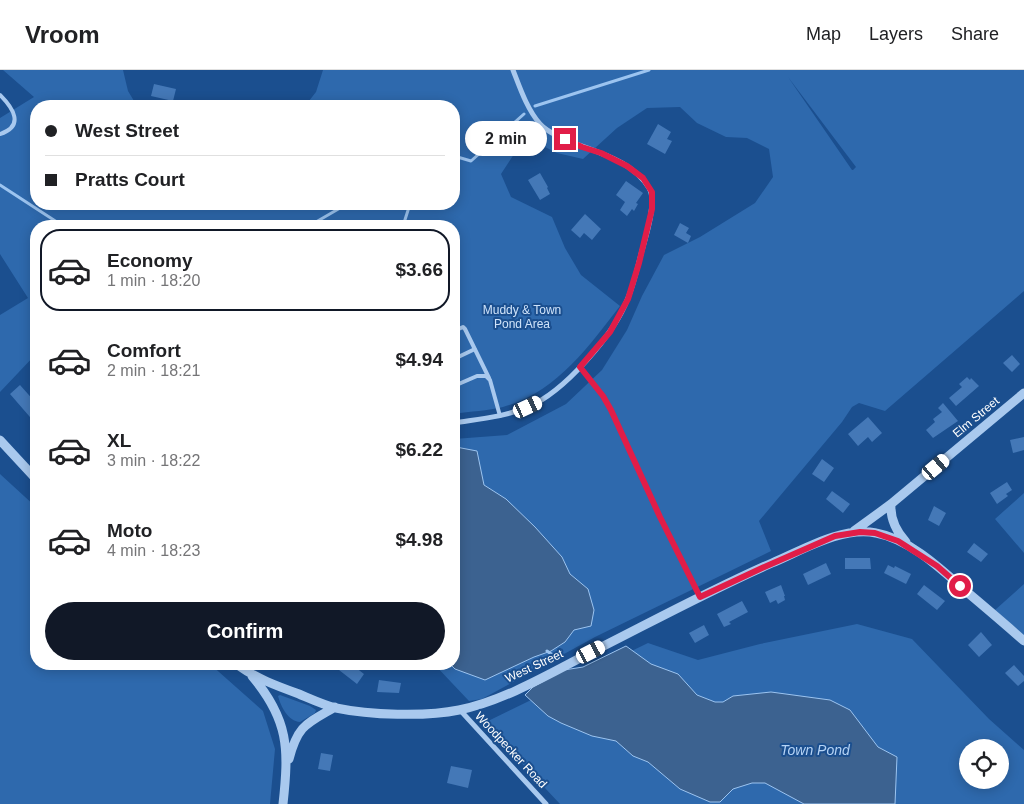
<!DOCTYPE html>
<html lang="en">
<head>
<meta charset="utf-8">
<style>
	:root { --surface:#fff; --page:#f2f2f2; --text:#202124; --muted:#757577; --line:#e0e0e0; --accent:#111827 }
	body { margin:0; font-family:Arial,sans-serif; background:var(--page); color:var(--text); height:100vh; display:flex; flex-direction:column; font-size:19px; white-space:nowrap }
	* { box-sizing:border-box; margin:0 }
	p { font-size:16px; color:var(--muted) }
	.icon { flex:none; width:28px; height:28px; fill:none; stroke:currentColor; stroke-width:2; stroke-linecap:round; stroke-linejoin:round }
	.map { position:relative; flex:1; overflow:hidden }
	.details { position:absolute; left:30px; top:150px; width:430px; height:450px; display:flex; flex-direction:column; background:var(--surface); border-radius:20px; box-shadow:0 2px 12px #0003 }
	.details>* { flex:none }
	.banner { position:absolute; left:30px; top:30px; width:430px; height:110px; border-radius:20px; box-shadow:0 2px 12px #0003; display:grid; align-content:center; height:110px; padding:0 15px; background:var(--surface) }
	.buttons { position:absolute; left:959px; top:669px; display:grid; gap:10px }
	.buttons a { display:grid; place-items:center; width:50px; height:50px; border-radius:50%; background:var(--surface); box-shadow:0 2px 12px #0003; font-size:25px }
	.end { position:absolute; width:22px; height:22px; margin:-11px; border:6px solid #e11d48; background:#fff; box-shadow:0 0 0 2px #fff }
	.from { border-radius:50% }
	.bubble { position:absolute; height:35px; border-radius:18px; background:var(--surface); box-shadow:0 2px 12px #0003; font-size:16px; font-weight:800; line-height:35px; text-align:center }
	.car { position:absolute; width:15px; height:30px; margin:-15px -8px; border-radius:6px; box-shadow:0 0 4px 1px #0007; background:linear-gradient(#fff 24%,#345 0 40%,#fff 0 76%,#345 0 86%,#fff 0) }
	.banner b { display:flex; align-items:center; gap:18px; height:48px; font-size:19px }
	.banner b+b { border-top:1px solid var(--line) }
	.banner i { width:12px; height:12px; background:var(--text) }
	ul { padding:9px 0 0; list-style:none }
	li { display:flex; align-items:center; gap:15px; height:82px; margin:0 10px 8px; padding:0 5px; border:2px solid transparent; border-radius:20px }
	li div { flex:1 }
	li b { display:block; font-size:19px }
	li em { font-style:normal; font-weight:800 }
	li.on { border-color:var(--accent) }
	li>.icon { width:45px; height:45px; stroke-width:1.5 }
	.primary-button { display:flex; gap:10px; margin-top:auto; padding:10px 15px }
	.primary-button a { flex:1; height:58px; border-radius:30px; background:var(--accent); color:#fff; font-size:20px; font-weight:800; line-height:58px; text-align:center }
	header { display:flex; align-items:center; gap:30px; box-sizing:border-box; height:70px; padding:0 25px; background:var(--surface); border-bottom:1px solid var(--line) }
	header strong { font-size:24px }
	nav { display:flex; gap:28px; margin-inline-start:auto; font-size:18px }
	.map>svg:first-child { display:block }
	.green { fill:#2e69ad; fill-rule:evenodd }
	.water { fill:#3c6290; stroke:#9cc4f0 }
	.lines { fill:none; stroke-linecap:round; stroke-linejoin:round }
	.stream { stroke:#9cc4f0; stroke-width:3 }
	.building { fill:#4478b7 }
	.service { stroke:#a9c9ee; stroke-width:4 }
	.minor { stroke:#a9c9ee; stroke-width:5 }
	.tertiary { stroke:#a9c9ee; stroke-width:9 }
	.route { stroke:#e11d48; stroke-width:6 }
	.labels { text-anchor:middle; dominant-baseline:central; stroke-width:4; stroke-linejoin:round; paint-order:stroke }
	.park-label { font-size:12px; fill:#cfe3fa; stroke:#1b4f8f }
	.street-label { font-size:12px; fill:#fff; stroke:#1b4f8f }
	.water-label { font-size:14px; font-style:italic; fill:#b5d3f5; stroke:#1b4f8f }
</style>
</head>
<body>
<header>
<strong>Vroom</strong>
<nav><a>Map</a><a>Layers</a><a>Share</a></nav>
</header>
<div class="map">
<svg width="1024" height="734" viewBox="0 0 1024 734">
	<rect width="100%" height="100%" fill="#1b4f8f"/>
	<path class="green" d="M3 0H123L128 21 137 36H36V134H454V36H305L316 22 323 0H1024V221L885 341 859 333 852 337 842 352 759 451 771 481 595 567 482 629 469 631 434 594H454V369L507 365 566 334 602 300 627 260 642 226 664 185 700 167 755 133 773 107 769 79 747 68 726 67 697 53 680 37 647 38 617 58 583 89 557 83 533 71 520 75 501 104 511 127 552 147 565 178 581 205 620 236C588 277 557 322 503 337 488 341 470 341 454 344V156H36V284L0 322V245L28 228 0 184V48L34 27ZM788 7 856 97 853 100H852Z
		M0 404 36 437V594H210L263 641 275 679 270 734H0Z
		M1024 423V483L995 449Z
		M1024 514V566L995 540Z
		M857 554 912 569 989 649 1024 680V734H560L484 653 648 573 698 590 760 574ZM968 678H1000V710H968Z
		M280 625 310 636 316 640 315 643 300 652C288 651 281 637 278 626Z"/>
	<path class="water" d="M456 377 477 381 484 415 506 429 535 457 562 487 570 504 588 519 594 540 591 556 574 560 565 572 551 581 534 587 485 610 455 599 450 594H454V379Z
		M626 576 651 594 678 604 697 625 715 632H723L733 626 771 622 830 630 850 640 878 677 897 687 895 734H804L765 713H752L733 719 720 732H710L680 719 648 692 633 686 616 671 592 666 561 653 548 646 525 625 533 617 564 600 583 597Z"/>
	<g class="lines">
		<path class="stream" d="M535 36 649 0
			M454 86 471 91 524 44
			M0 115 63 156
			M309 156 347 134
			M403 156 410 134
			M547 581 558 589"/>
	</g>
	<path class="building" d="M154 14 176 19 173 31 151 26Z
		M658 54 671 62 667 69 672 71 665 84 647 74Z
		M540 103 548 117 547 118 550 124 540 130 528 110Z
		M626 111 643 123 636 133 638 134 634 141 632 139 627 146 620 140 625 132 616 125Z
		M585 144 601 159 592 170 584 163 580 168 571 160Z
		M680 153 689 158 686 163 691 166 688 173 674 165Z
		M1012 285 1020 294 1012 302 1003 293Z
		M967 307 970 310 971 308 979 316 956 336 949 328 962 317 959 314Z
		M20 315 36 333V354L10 324Z
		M943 333 958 351 933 368 926 360 935 352 933 349 942 342 938 338Z
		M868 347 882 363 872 372 868 367 858 376 848 364Z
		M1024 367V380L1013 383 1010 370Z
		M822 389 834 398 824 412 812 404Z
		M1007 412 1012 420 1006 424 1008 426 997 434 990 423Z
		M832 421 850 434 843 443 826 429Z
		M934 436 946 443 939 456 928 450Z
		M974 473 988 484 981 492 967 482Z
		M845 488H870L871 499H845Z
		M826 493 831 504 808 515 803 504Z
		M888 495 894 498 895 496 911 504 906 514 884 503Z
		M781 515 785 526H784L785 530 778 534 776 530 770 533 765 522Z
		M924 515 945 531 937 540 917 524Z
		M742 531 748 542 729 552 731 554 724 557 717 544Z
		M704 555 709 565 695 573 689 563Z
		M981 562 992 575 979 587 968 575Z
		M344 594H351L364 604 357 614 339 600Z
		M1014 595 1024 606V611L1018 616 1005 603Z
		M379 610 401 613 399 623 377 622Z
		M321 683 333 685 330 701 318 699Z
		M451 696 472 700 468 718 447 713Z"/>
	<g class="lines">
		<path class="service" d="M0 25C13 38 25 56 0 64
			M454 261 463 257 465 259 489 308
			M454 289 475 279
			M580 297 603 326 611 340 660 447 700 527
			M454 316 477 306H486L490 310 500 346"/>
		<path class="minor" d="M454 353C479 349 504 347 528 337 564 322 614 265 628 228 635 211 638 194 643 177 647 163 657 130 649 118 631 88 592 82 562 68 554 64 546 61 540 54 527 39 520 18 513 0
			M460 640 546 734"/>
		<path class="tertiary" d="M0 370 36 409
			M891 434C890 449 896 461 906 472
			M854 461 891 434 1024 323
			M236 594C255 608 277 616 299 624 311 629 324 635 336 638 369 645 426 647 459 640 500 632 546 606 584 586 646 555 708 521 772 493 803 480 842 456 876 463 910 469 942 500 967 522 986 538 1005 554 1024 571
			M252 606C289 650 289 679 283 734
			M289 689C298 655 306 654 335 637"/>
	</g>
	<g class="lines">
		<path class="route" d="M565 69 582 77 601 83 627 96 643 108 652 122V139L639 193 628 229 610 262 580 297 603 326 611 340 660 447 700 527 762 498 835 466 860 462 875 463 898 471 937 496 960 516"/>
	</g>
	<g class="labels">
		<g class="park-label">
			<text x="522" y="240">Muddy &amp; Town<tspan x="522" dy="14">Pond Area</tspan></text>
		</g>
		<g class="street-label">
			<text transform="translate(976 347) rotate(-40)">Elm Street</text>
			<text transform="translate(534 596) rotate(-25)">West Street</text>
			<text transform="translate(511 680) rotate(47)">Woodpecker Road</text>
		</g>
		<g class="water-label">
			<text x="815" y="680">Town Pond</text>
		</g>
	</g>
</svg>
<div class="buttons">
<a><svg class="icon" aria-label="locate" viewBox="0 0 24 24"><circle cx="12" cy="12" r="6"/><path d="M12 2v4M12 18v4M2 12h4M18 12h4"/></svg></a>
</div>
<i class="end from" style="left:960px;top:516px"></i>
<i class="end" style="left:565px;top:69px"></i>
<div class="bubble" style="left:465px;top:51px;width:82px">2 min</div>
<i class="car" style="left:528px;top:337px;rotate:65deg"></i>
<i class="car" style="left:936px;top:397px;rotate:50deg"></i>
<i class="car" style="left:591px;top:582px;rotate:63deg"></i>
<div class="banner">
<b><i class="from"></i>West Street</b>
<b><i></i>Pratts Court</b>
</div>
<section class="details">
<ul>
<li class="on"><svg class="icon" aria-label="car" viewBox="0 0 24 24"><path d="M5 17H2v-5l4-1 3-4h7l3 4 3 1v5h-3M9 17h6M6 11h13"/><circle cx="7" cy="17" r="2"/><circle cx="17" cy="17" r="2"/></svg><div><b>Economy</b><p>1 min · 18:20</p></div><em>$3.66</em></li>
<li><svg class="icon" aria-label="car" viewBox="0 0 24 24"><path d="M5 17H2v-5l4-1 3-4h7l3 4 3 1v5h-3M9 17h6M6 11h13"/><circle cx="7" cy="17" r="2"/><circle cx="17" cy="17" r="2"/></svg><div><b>Comfort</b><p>2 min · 18:21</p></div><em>$4.94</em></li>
<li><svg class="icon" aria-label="car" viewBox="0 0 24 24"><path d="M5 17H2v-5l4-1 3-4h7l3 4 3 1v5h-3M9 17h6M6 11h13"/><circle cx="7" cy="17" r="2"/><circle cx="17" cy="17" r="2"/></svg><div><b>XL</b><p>3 min · 18:22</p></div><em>$6.22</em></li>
<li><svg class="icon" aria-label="car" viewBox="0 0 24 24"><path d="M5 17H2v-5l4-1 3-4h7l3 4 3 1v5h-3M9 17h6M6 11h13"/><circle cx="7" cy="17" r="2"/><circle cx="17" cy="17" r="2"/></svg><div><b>Moto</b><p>4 min · 18:23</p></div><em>$4.98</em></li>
</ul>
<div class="primary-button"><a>Confirm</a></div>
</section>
</div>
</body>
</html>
